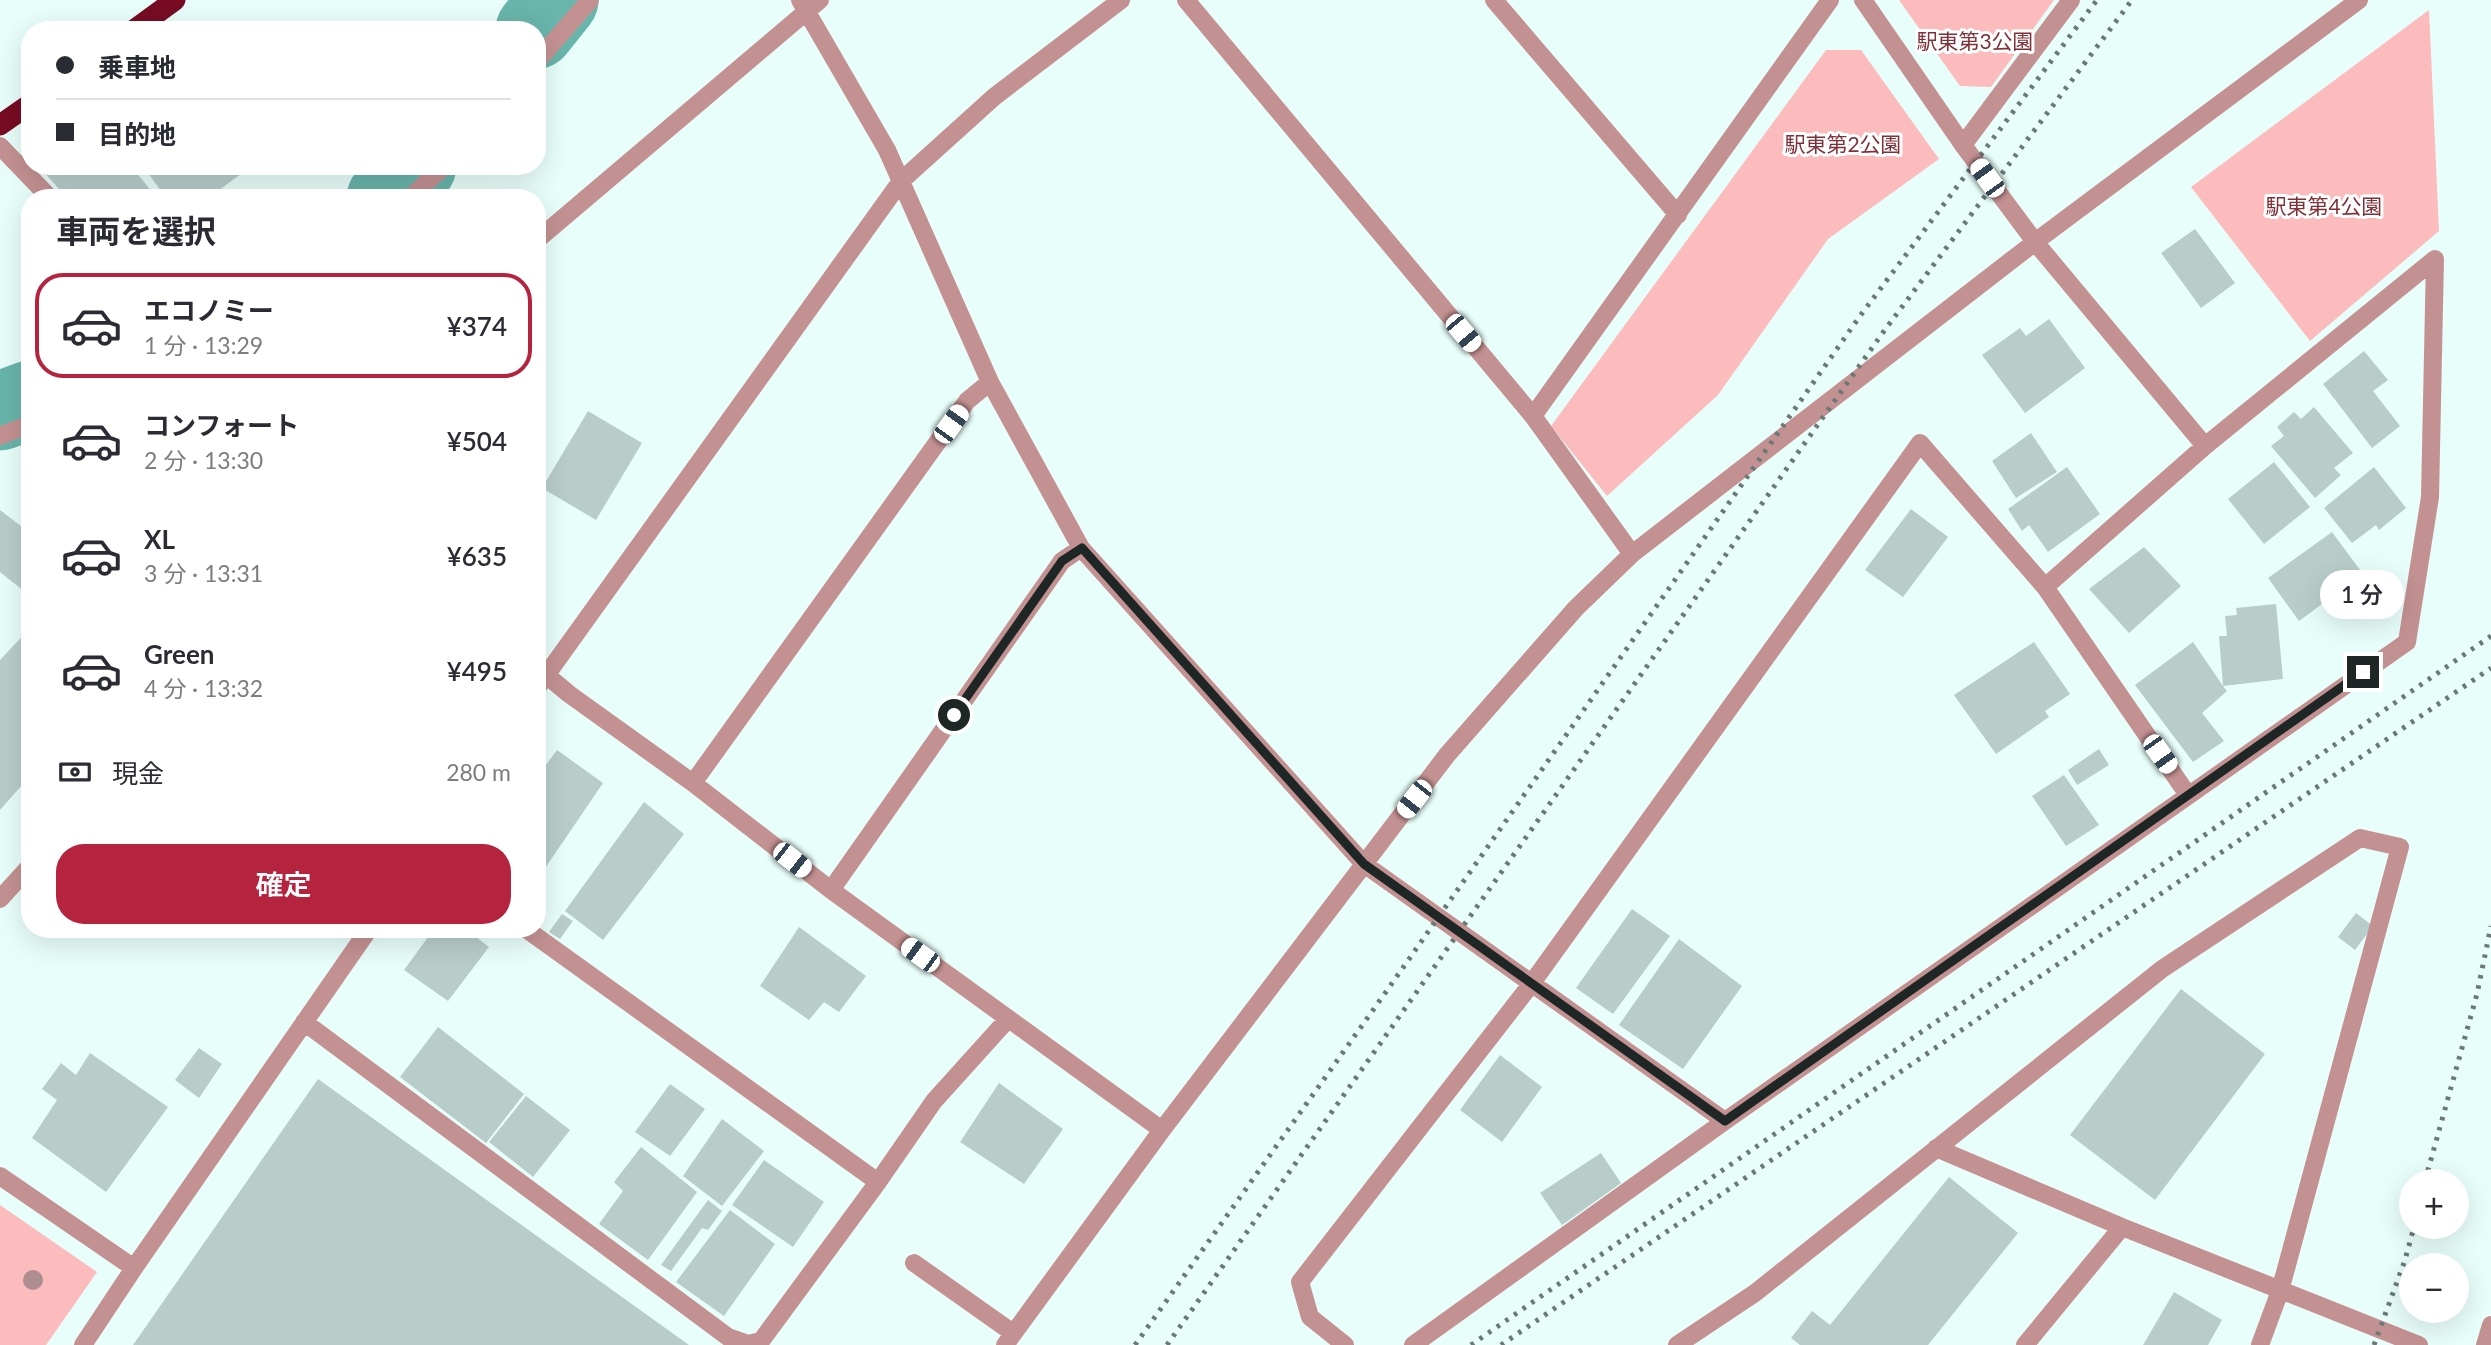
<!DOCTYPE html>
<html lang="ja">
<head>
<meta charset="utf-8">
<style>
	:root { --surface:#fff; --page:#f7f7f7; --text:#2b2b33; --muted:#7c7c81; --line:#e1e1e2; --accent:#b5233f }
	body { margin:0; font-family:Lato,"Noto Sans JP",sans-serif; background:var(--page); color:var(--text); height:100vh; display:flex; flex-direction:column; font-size:26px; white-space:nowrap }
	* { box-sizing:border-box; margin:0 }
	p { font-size:23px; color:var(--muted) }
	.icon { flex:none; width:38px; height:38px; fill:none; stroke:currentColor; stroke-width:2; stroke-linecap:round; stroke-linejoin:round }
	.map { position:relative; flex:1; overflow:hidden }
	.drawer { position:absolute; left:21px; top:189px; width:525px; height:749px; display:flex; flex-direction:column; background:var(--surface); border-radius:28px; box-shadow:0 7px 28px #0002 }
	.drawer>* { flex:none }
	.hud { position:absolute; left:21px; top:21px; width:525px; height:154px; border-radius:28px; box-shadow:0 7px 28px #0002; display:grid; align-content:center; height:154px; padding:0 35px; background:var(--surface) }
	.tools { position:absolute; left:2399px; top:1169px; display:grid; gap:14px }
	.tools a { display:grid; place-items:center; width:70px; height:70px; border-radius:50%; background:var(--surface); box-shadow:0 7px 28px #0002; font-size:35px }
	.end { position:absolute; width:32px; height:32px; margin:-16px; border:9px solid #1f2726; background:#fff; box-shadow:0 0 0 4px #fff }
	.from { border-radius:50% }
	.bubble { position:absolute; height:49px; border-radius:24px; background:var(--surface); box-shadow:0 7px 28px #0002; font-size:23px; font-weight:600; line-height:49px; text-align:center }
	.car { position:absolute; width:21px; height:42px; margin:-21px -10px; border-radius:9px; box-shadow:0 0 5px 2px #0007; background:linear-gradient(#fff 24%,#345 0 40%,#fff 0 76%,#345 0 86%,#fff 0) }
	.hud b { display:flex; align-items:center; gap:24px; height:66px; font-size:26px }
	.hud b+b { border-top:2px solid var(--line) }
	.hud i { width:18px; height:18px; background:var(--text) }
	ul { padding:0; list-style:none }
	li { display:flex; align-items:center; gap:21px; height:105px; margin:0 14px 10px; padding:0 21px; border:4px solid transparent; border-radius:28px }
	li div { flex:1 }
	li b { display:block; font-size:26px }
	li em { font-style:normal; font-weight:600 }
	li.selected { border-color:var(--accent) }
	li>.icon { width:63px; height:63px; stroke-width:1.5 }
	h2 { padding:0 35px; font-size:32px; line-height:84px }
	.pay { display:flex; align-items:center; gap:18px; height:77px; padding:0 35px; font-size:26px }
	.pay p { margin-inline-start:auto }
	.primary-button { display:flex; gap:14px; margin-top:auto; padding:14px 35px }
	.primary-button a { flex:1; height:80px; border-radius:28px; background:var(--accent); color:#fff; font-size:28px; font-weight:600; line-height:80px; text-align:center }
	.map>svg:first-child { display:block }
	.green { fill:#fcbbbd }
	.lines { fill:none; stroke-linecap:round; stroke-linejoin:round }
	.river { stroke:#69b5ab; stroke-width:79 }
	.building { fill:#b8cdca }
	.minor { stroke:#c49192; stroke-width:18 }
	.highway { stroke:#770c24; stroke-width:21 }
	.rail { stroke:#6b7976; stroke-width:5; stroke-dasharray:3.5 7; stroke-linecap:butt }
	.tree { fill:#ae8d90 }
	.route { stroke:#1f2726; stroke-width:9 }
	.labels { text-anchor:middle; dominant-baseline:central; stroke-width:6; stroke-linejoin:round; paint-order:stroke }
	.park-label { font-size:21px; fill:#7f3139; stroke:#fff }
</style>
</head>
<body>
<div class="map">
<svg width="2491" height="1345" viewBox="0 0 2491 1345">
	<rect width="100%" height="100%" fill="#e8fefa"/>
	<path class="green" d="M1899 0H2054L1991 87 1960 86Z
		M2429 10 2439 231 2310 341 2191 187Z
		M1826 50H1861L1939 159 1828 239 1718 395 1607 496 1551 426Z
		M0 1205 97 1272 46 1345H0Z"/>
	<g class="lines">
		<path class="river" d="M535 30 559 0
			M386 198 417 166
			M0 411 30 400"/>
	</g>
	<path class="building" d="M49 166H131L157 198H67L43 171Z
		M143 166H252L208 198H166Z
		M2195 229 2235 283 2201 308 2161 253Z
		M2049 319 2085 368 2025 413 1982 355 2020 328 2026 336Z
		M2364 351 2388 380 2373 391 2400 426 2372 448 2323 384Z
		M2314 407 2353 453 2334 468 2341 475 2315 498 2271 446 2284 436 2277 427 2294 412 2301 419Z
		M588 411 642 443 596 520 542 488Z
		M2031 433 2057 472 2016 498 1992 461Z
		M2274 462 2310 507 2264 544 2228 499Z
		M2067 467 2100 514 2048 552 2029 525 2022 531 2008 509Z
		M2374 467 2406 508 2379 530 2376 525 2352 543 2324 508Z
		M1911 509 1948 537 1903 597 1865 570Z
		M0 510 30 533V596L0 572Z
		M2332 532 2363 574 2299 621 2268 578Z
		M2144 547 2181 586 2129 633 2089 589Z
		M2276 604 2283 679 2223 686 2227 691 2202 713 2224 741 2193 762 2135 685 2193 642 2223 686 2219 636H2227L2225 616 2237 615 2236 608Z
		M30 628V776L0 810V660Z
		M2034 642 2070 694 2045 711 2049 717 1996 754 1954 695Z
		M2099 749 2109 765 2077 785 2068 770Z
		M557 750 603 783 537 880V777Z
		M2064 775 2099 825 2066 846 2032 796Z
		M644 802 684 834 603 940 565 911Z
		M1632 909 1670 936 1613 1014 1576 988Z
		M2356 913 2373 926 2355 950 2338 937Z
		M562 914 573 921 560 939 549 932Z
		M799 927 866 976 839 1012 824 1002 809 1020 760 986Z
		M434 929H466L489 947 448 1001 404 970Z
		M1679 939 1742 986 1683 1069 1619 1025Z
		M2181 989 2265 1054 2155 1200 2070 1135Z
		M438 1027 524 1094 486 1143 400 1077Z
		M199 1048 222 1064 199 1098 175 1080Z
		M90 1053 168 1107 106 1192 32 1138 57 1100 42 1089 61 1063 76 1075Z
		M1500 1055 1542 1087 1502 1142 1460 1110Z
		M318 1079 689 1345H133Z
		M999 1083 1063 1129 1024 1184 960 1142Z
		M670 1084 705 1109 670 1156 635 1132Z
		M526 1096 570 1130 533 1177 489 1142Z
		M722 1119 764 1151 722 1206 683 1176Z
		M641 1147 697 1192 648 1260 599 1224 623 1191 614 1182Z
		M1601 1153 1621 1183 1562 1225 1540 1193Z
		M764 1160 824 1202 793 1247 732 1205Z
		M1949 1177 2018 1233 1928 1345H1800L1791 1338 1812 1311 1830 1325Z
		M708 1200 722 1211 708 1230 702 1228 671 1271 661 1265Z
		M730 1210 775 1244 724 1316 676 1282Z
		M2174 1292 2222 1320 2208 1345H2143Z"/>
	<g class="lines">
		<path class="minor" d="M800 0 887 150 990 382 1081 548 1364 864 1725 1121 2407 642 2430 497 2435 259 2205 446 2045 587
			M1186 0 1533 416 1632 554
			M1494 0 1678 215
			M1863 0 1963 145 2035 242 2205 446
			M537 61 590 0
			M1963 145 2071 0
			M0 146 50 198
			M410 198 444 166
			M537 240 820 0
			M1533 416 1830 0
			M0 436 30 424
			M538 668 569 694 693 783 831 890 1162 1130
			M537 688 901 181 994 97 1121 0
			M693 783 967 401 990 382
			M831 890 1062 561 1081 548
			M0 899 30 866
			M526 929 878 1182
			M304 1022 728 1337 748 1344 761 1341 878 1182 934 1101 1008 1019
			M1936 1148 2122 1227 2419 1345
			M0 1176 134 1268
			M914 1263 1013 1333
			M83 1345 134 1268 369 929
			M1005 1345 1162 1130 1447 755 1576 608 1632 554 2035 242 2359 0
			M1345 1345 1310 1317 1300 1282 1532 983 1920 443 2045 587 2188 795
			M1413 1345 1725 1121
			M1677 1345 1755 1293 2162 969 2360 838 2400 847 2280 1291 2260 1345
			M2025 1345 2122 1227
			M2485 1345 2491 1325"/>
		<path class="highway" d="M134 30 175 0
			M0 125 30 104"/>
		<path class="rail" d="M2425 1181 2477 994 2491 926
			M1135 1345 1388 989 1860 316 2097 0
			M1167 1345 1884 331 2132 0
			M1471 1345 2491 636
			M1501 1345 2491 668
			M2374 1345 2405 1260 2414 1227"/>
	</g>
	<circle class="tree" cx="33" cy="1280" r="10"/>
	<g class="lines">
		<path class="route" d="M954 715 1062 561 1082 548 1364 864 1725 1121 2363 672"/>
	</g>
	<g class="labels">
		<g class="park-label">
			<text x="1975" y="40">駅東第3公園</text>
			<text x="1843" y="143">駅東第2公園</text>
			<text x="2324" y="205">駅東第4公園</text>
		</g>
	</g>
</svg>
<div class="tools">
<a>+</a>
<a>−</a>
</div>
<i class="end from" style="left:954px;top:715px"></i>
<i class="end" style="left:2363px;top:672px"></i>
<div class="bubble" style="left:2320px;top:570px;width:84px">1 分</div>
<i class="car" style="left:1987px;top:178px;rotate:324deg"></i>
<i class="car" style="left:1463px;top:333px;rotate:140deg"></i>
<i class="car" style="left:951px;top:424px;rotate:36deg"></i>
<i class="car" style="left:2160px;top:754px;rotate:145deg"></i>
<i class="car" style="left:1414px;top:799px;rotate:218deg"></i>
<i class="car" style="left:792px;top:860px;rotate:128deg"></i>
<i class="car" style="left:920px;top:955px;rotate:306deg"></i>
<div class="hud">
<b><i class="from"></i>乗車地</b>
<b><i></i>目的地</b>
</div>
<section class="drawer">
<h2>車両を選択</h2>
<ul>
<li class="selected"><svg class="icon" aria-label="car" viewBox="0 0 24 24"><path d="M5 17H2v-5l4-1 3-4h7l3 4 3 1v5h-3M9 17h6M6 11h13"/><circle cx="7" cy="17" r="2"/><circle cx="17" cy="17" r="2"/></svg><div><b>エコノミー</b><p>1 分 · 13:29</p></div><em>¥374</em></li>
<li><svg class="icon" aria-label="car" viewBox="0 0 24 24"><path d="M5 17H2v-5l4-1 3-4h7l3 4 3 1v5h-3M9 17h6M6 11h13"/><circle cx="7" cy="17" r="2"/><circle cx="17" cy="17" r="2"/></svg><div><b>コンフォート</b><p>2 分 · 13:30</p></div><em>¥504</em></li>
<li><svg class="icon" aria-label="car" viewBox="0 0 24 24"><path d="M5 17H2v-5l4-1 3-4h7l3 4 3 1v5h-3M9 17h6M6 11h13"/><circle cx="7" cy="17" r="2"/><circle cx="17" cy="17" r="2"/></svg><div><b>XL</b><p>3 分 · 13:31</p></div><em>¥635</em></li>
<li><svg class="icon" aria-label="car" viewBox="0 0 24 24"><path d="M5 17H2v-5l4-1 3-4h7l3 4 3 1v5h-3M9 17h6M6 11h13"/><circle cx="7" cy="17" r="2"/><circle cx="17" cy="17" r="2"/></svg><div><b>Green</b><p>4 分 · 13:32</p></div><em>¥495</em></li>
</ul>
<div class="pay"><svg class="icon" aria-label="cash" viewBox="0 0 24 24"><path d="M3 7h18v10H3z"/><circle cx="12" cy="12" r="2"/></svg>現金<p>280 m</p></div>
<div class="primary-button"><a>確定</a></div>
</section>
</div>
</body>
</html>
